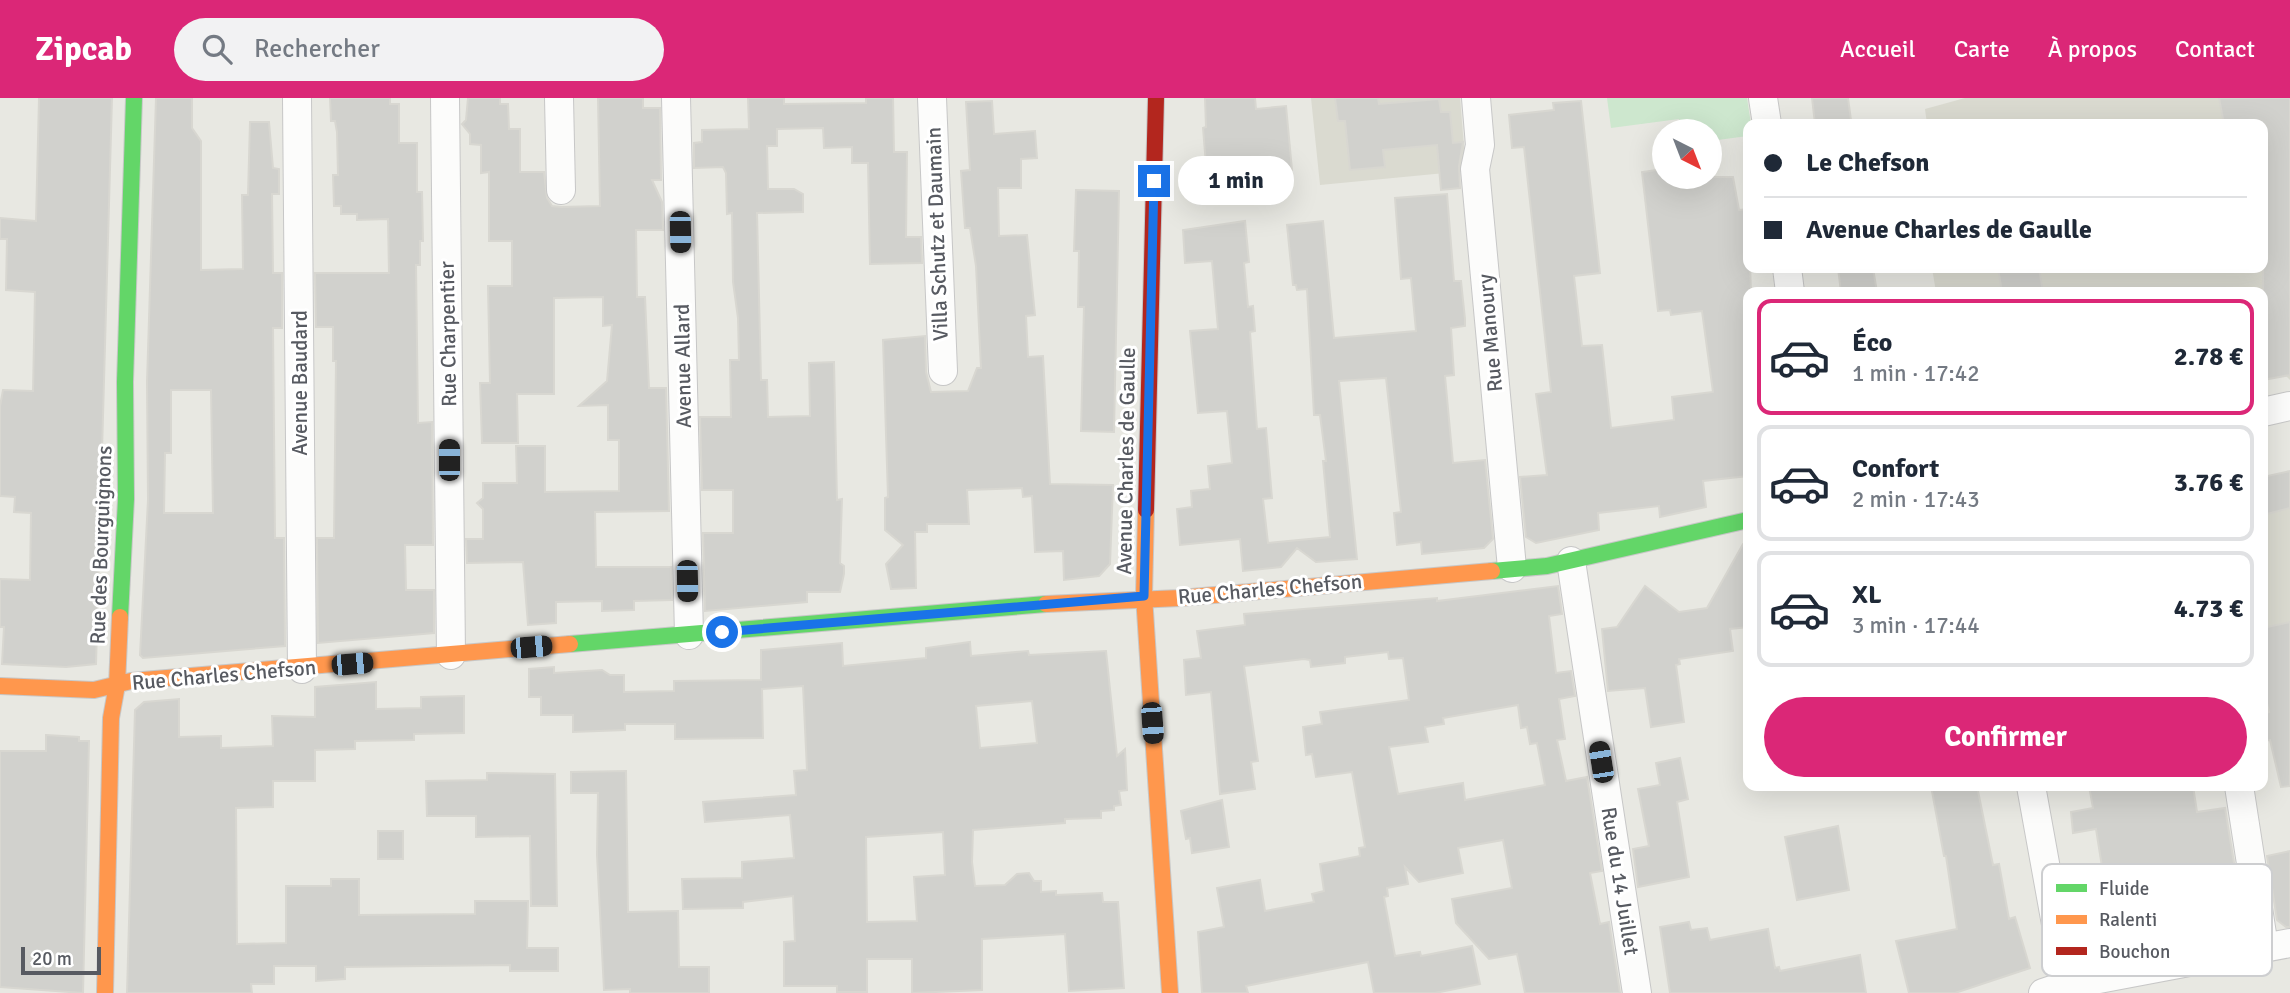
<!DOCTYPE html>
<html lang="fr">
<head>
<meta charset="utf-8">
<style>
	:root { --surface:#fff; --page:#f2f2f3; --text:#1f2937; --muted:#747a83; --line:#e0e1e3; --accent:#db2777 }
	body { margin:0; font-family:Signika,sans-serif; background:var(--page); color:var(--text); height:100vh; display:flex; flex-direction:column; font-size:26px; white-space:nowrap }
	* { box-sizing:border-box; margin:0 }
	p { font-size:23px; color:var(--muted) }
	.icon { flex:none; width:38px; height:38px; fill:none; stroke:currentColor; stroke-width:2; stroke-linecap:round; stroke-linejoin:round }
	.map { position:relative; flex:1; overflow:hidden }
	.side { position:absolute; left:1743px; top:189px; width:525px; height:504px; display:flex; flex-direction:column; background:var(--surface); border-radius:14px; box-shadow:0 7px 28px #0002 }
	.side>* { flex:none }
	.hud { position:absolute; left:1743px; top:21px; width:525px; height:154px; border-radius:14px; box-shadow:0 7px 28px #0002; display:grid; align-content:center; height:154px; padding:0 21px; background:var(--surface) }
	.needle { width:46px; rotate:138deg }
	.controls { position:absolute; left:1652px; top:21px; display:grid; gap:14px }
	.controls a { display:grid; place-items:center; width:70px; height:70px; border-radius:50%; background:var(--surface); box-shadow:0 7px 28px #0002; font-size:35px }
	.scale { position:absolute; left:21px; bottom:18px; width:80px; box-sizing:border-box; padding-left:7px; border:4px solid #575a61; border-top:0; font-size:19px; line-height:24px; white-space:nowrap; color:#575a61; -webkit-text-stroke:5px #fff; paint-order:stroke }
	.end { position:absolute; width:32px; height:32px; margin:-16px; border:9px solid #1a73e8; background:#fff; box-shadow:0 0 0 4px #fff }
	.from { border-radius:50% }
	.bubble { position:absolute; height:49px; border-radius:24px; background:var(--surface); box-shadow:0 7px 28px #0002; font-size:23px; font-weight:800; line-height:49px; text-align:center }
	.car { position:absolute; width:21px; height:42px; margin:-21px -10px; border-radius:9px; box-shadow:0 0 5px 2px #0007; background:linear-gradient(#222 24%,#8ab4d8 0 40%,#222 0 76%,#8ab4d8 0 86%,#222 0) }
	.hud b { display:flex; align-items:center; gap:24px; height:66px; font-size:26px }
	.hud b+b { border-top:2px solid var(--line) }
	.hud i { width:18px; height:18px; background:var(--text) }
	ul { padding:12px 0 0; list-style:none }
	li { display:flex; align-items:center; gap:21px; height:116px; margin:0 14px 10px; padding:0 7px; border:4px solid var(--line); border-radius:14px }
	li div { flex:1 }
	li b { display:block; font-size:26px }
	li em { font-style:normal; font-weight:800 }
	li.current { border-color:var(--accent) }
	li>.icon { width:63px; height:63px; stroke-width:1.5 }
	.button { display:flex; gap:14px; margin-top:auto; padding:14px 21px }
	.button a { flex:1; height:80px; border-radius:42px; background:var(--accent); color:#fff; font-size:28px; font-weight:800; line-height:80px; text-align:center }
	header { display:flex; align-items:center; gap:42px; box-sizing:border-box; height:98px; padding:0 35px; background:var(--accent); color:#fff }
	header strong { font-size:33px }
	nav { display:flex; gap:38px; margin-inline-start:auto; font-size:24px }
	.search { width:490px; height:63px; background:var(--page); display:flex; align-items:center; gap:18px; box-sizing:border-box; padding:0 24px; border-radius:38px; color:var(--muted); font-size:26px }
	.map>svg:first-child { display:block }
	.education { fill:#dadad0 }
	.green { fill:#cde7ce }
	.building { fill:#d1d1cd; stroke:#d8d7d1; stroke-width:2; fill-rule:evenodd }
	.lines { fill:none; stroke-linecap:round; stroke-linejoin:round }
	.street-casing { stroke:#c7c7c7; stroke-width:30 }
	.fast-casing { stroke:#c7c7c7; stroke-width:18 }
	.slow-casing { stroke:#c7c7c7; stroke-width:18 }
	.jam-casing { stroke:#c7c7c7; stroke-width:18 }
	.street { stroke:#fcfcfb; stroke-width:28 }
	.fast { stroke:#63d668; stroke-width:16 }
	.slow { stroke:#ff974d; stroke-width:16 }
	.jam { stroke:#b3261e; stroke-width:16 }
	.route { stroke:#1a73e8; stroke-width:9 }
	.labels { text-anchor:middle; dominant-baseline:central; stroke-width:6; stroke-linejoin:round; paint-order:stroke }
	.street-label { font-size:21px; fill:#575a61; stroke:#fff }
	.key { fill:#fff; stroke:#cdced0; stroke-width:2 }
	.key-label { font-size:19px; fill:#575a61 }
</style>
</head>
<body>
<header>
<strong>Zipcab</strong>
<div class="search"><svg class="icon" aria-label="search" viewBox="0 0 24 24"><circle cx="10" cy="10" r="6"/><path d="M15 15l6 6"/></svg>Rechercher</div>
<nav><a>Accueil</a><a>Carte</a><a>À propos</a><a>Contact</a></nav>
</header>
<div class="map">
<svg width="2290" height="895" viewBox="0 0 2290 895">
	<rect width="100%" height="100%" fill="#e8e8e2"/>
	<path class="education" d="M1311 0H1460L1466 73 1320 87Z
		M1965 0H2290V282L2286 278 2263 282V194H1936L1932 170H2263V26H1927L1925 11Z
		M2290 399V541L2263 547V405Z"/>
	<path class="green" d="M1607 0H1747L1751 26H1748V38L1710 43V33H1682L1679 21 1611 30Z"/>
	<path class="building" d="M39 0H112L96 566 66 569 2 566 4 529H0V481L30 482 31 415 14 414 15 399 0 398V308L3 292 33 293 35 194 6 192 7 141H0V120L36 123Z
		M156 0H192V30L201 43V172L243 171 242 97H248L250 24H269L273 70 279 71V96H272L273 175H282V230H273L275 440H284L285 548 143 560 140 557 148 402 147 284ZM171 292H211L213 415H164L165 355H171Z
		M330 0H390V6H399V45H417V94H422L423 143H420V167H416L418 325 432 324 433 447H405L406 492H434V535L318 545 317 440H334L336 263H333V229H316L315 175H389L388 121 357 122V116H341V108H334L333 77H338L337 34 335 23H331Z
		M468 0H500V6H508L509 31H520V74H544L547 100 552 108 561 109 600 108 598 0H643V10H660L661 82H652L662 104 663 132H636L637 199H645L649 290H666L669 413 595 414 596 469H671L672 502 634 503V512L602 513V503L556 504V525L528 527 523 464 467 465 466 441H483V411L477 405 483 400V385H517L516 348H545V394L619 393V342H608V307L579 308 607 283 612 227 603 228V199L554 200V296H517L518 345H482L480 285H490L488 188H512V143H489V74L481 75V47L470 46V36L462 26 466 22Z
		M748 0H784V6L866 5V0H893L894 54H907L906 139H921L922 165 870 166 868 65H852V49L824 50 823 30 777 31V48H767L768 91H794L803 96V114L757 115 761 282H767L768 319 810 318 809 265 834 264 837 402 842 401 840 465 844 468V476L840 494H807V504L705 513 703 435H733V392H702L700 319H731L730 262H739L738 220 733 184 732 115 727 116 726 75 723 69 694 70V45L702 44V32L749 31Z
		M1205 0H1255L1256 11 1286 8 1292 72 1251 77 1249 63 1206 67 1203 30 1206 29Z
		M1335 0H1378L1379 6 1439 1 1441 14H1450L1453 45 1463 44 1459 68 1460 90 1441 92 1437 47 1383 52 1385 69 1350 72 1345 23H1338Z
		M1812 0H1848L1851 22 1815 26Z
		M2219 0H2290V277L2263 282V26H2224Z
		M992 3 994 36 1035 33 1037 60 1021 61V90H998L999 138 1027 137 1035 217 1026 218 1028 259 1043 258 1050 386 1113 387 1110 466 1099 478 1064 482 1063 453 1035 454 1032 398 1023 399 1022 390 967 392 969 426H927V434H915L916 490 891 491 886 466 903 447 885 432V400L888 399 883 242 925 238 926 274 931 294 968 293 977 270H981L976 168 970 130H965L961 73 970 72 966 4Z
		M1581 3 1600 175 1574 178 1582 248 1602 247 1611 330 1674 322 1672 299 1713 294 1702 213 1671 217 1670 212 1658 213 1642 74 1664 71V79H1733L1739 112 1748 111 1751 194H1748V378L1703 383 1706 409 1660 419 1659 408 1598 415 1599 432 1536 445 1526 439 1520 379 1547 377 1536 296 1551 294 1524 49 1512 50 1509 17 1554 12 1553 5Z
		M1076 92 1119 93 1114 334 1081 333 1084 209H1078L1079 153H1074Z
		M1447 96 1454 183H1461L1465 221V228L1451 230 1454 277 1445 278 1453 365 1485 362 1493 441 1484 450 1422 456 1421 444 1397 447 1394 415 1401 414 1386 280 1339 283 1357 461 1316 464 1297 450 1281 469 1243 473 1240 441 1180 447 1177 411 1192 409 1191 393 1210 391 1208 368 1232 365 1227 313 1198 315 1190 233 1218 231 1212 163 1185 165 1183 132 1245 123 1249 164 1244 165 1248 209 1253 208 1255 233 1250 234 1257 331 1266 330 1272 400 1263 401 1268 445 1330 439 1323 363H1326L1320 317H1314L1307 191 1297 192 1296 187H1293L1287 127 1323 123 1334 240 1416 233 1411 180 1401 181 1395 100Z
		M1838 170H1873L1877 194H1841Z
		M1998 170H2039L2043 194H2002Z
		M2290 373V410L2263 417V379Z
		M1748 444V529L1730 531 1733 553 1679 561 1680 566 1676 567 1684 624 1651 629 1645 590 1608 593 1602 531 1617 529 1645 488 1679 514 1707 510 1743 446Z
		M1558 488 1562 516 1549 518 1556 575 1571 573 1575 598 1559 601 1565 641 1557 642 1566 683 1587 679 1602 773 1590 775 1600 826 1609 824 1620 895H1525L1517 856 1489 861 1456 825 1452 801 1512 790 1503 742 1458 750 1463 775 1419 784 1405 769 1408 786 1387 790 1388 798 1384 799 1395 858 1420 854 1421 858 1472 848 1480 886 1435 895H1374L1368 864 1246 888 1248 895H1202L1198 834 1224 829 1217 790 1260 782 1265 813 1314 804 1312 796 1324 793 1320 766 1360 758 1359 750 1365 749 1352 674 1316 679 1312 656 1306 657 1303 629 1322 626 1320 614 1409 602 1403 560 1389 561 1388 554 1345 559V565L1311 569 1310 562 1304 561 1244 568 1258 663 1251 664 1255 691 1220 696 1211 594 1186 597 1184 562 1201 560 1197 533 1245 527 1244 516 1437 500V503ZM1518 607 1521 630 1527 629 1530 646 1537 645 1545 687 1465 702 1463 685 1398 696 1389 649 1428 644 1425 629 1444 626 1443 620Z
		M2290 524V688L2281 689 2270 642 2263 643V616L2269 614 2263 588V530Z
		M970 544 971 558 1028 553 1029 557 1106 553 1117 658 1125 651 1127 692 1119 693 1121 707 1114 708V712L1101 713V720L1065 721V725L973 732 972 764 975 788 1005 787 1017 776 1029 775 1034 783H1041V794L1056 793V797L1102 795 1103 804H1118L1124 890 1069 893 1065 836 982 841V892L912 895V861H867V894H837V888H784V844L795 843 793 798 743 804V810L683 811 682 781 742 780V764L794 760 790 717 705 724 703 704 796 697 794 673 807 672 803 588 762 591 763 640 675 641V626H625V632L573 634V617H541V599H529V571L554 569V575L602 572 610 577H624V594L674 593V583L761 582V552L842 545 843 568 926 560V550ZM1032 603 1037 645 980 650 976 608ZM943 734 945 777 914 779 917 823 867 824 866 739Z
		M376 584V611L421 610V599L464 598V635L414 636V642L355 643V651L315 652V683H273V709L236 710 237 846 286 845V788H331V781H359V817L475 816V803H528L527 850H558V873H510V867L345 869V881L316 883V868H274V886H251L252 895H127L135 612 144 604 179 601V639L221 638V650L273 648 272 618 315 619V589Z
		M46 637 79 639V643H89L83 895 0 889V653H46Z
		M1680 660 1688 701 1677 704 1689 779 1638 789 1633 751 1649 748 1638 691 1660 687 1656 665Z
		M626 673 628 814 678 813 679 869H709V895H630V891L604 892 597 757 598 695H571V674Z
		M487 675 555 676 557 808H531L530 738 476 739V718H427L426 683 487 682Z
		M1931 688H1977L1993 767 1999 766 2009 821 2015 819 2030 870 1955 895H1909L1896 843 1957 831 1946 758H1944Z
		M2089 688H2193L2197 714 2225 710 2244 826 2236 837 2106 861 2093 796 2106 794 2096 731 2073 735 2071 714 2093 710Z
		M1222 702 1229 749 1192 755 1190 740 1186 741 1181 713Z
		M1838 728 1849 792 1797 802 1785 739Z
		M378 733H403V761H378Z
		M2290 753V829H2286L2277 822 2267 758Z
		M1689 824 1691 832 1707 830 1710 842 1768 831 1775 870 1779 869 1780 873 1860 857 1866 895H1670L1660 829Z"/>
	<g class="lines">
		<defs>
			<path id="street" d="M297 0 302 571
				M445 0 451 557
				M559 0 561 92
				M676 0 689 537
				M932 0 943 273
				M1476 0 1480 47 1475 71 1512 470
				M1763 0 1767 26
				M1787 170 1790 194
				M2263 314 2290 308
				M1571 463 1637 895
				M2031 688 2067 887
				M2239 688 2264 849
				M2043 895 2067 887 2290 845"/>
			<path id="fast" d="M1492 473 1547 468 1748 422
				M120 519 126 401 125 284 134 0
				M570 546 1046 506"/>
			<path id="slow" d="M1146 412 1144 498 1170 895
				M1046 506 1180 500 1492 473
				M0 588 94 592 131 583 570 546
				M105 895 111 620 117 587 120 519"/>
			<path id="jam" d="M1146 412 1156 0"/>
		</defs>
		<use href="#street" class="street-casing"/>
		<use href="#fast" class="fast-casing"/>
		<use href="#slow" class="slow-casing"/>
		<use href="#jam" class="jam-casing"/>
		<use href="#street" class="street"/>
		<use href="#fast" class="fast"/>
		<use href="#slow" class="slow"/>
		<use href="#jam" class="jam"/>
	</g>
	<g class="lines">
		<path class="route" d="M722 534 1144 498 1154 83"/>
	</g>
	<g class="labels">
		<g class="street-label">
			<text transform="translate(937 136) rotate(-92)">Villa Schutz et Daumain</text>
			<text transform="translate(1490 235) rotate(-95)">Rue Manoury</text>
			<text transform="translate(448 236) rotate(-91)">Rue Charpentier</text>
			<text transform="translate(683 268) rotate(-91)">Avenue Allard</text>
			<text transform="translate(300 285) rotate(-90)">Avenue Baudard</text>
			<text transform="translate(1126 363) rotate(-89)">Avenue Charles de Gaulle</text>
			<text transform="translate(101 447) rotate(-88)">Rue des Bourguignons</text>
			<text transform="translate(1270 491) rotate(-5)">Rue Charles Chefson</text>
			<text transform="translate(224 577) rotate(-5)">Rue Charles Chefson</text>
			<text transform="translate(1620 783) rotate(81)">Rue du 14 Juillet</text>
		</g>
	</g>
	<rect x="2042" y="766" width="230" height="112" rx="10" class="key"/>
	<rect x="2056" y="786" width="31" height="8" fill="#63d668"/>
	<rect x="2056" y="817" width="31" height="9" fill="#ff974d"/>
	<rect x="2056" y="849" width="31" height="8" fill="#b3261e"/>
	<g class="key-label">
		<text x="2099" y="797">Fluide</text>
		<text x="2099" y="828">Ralenti</text>
		<text x="2099" y="860">Bouchon</text>
	</g>
</svg>
<div class="controls">
<a><svg class="needle" viewBox="-14 -14 28 28"><path d="M0-13l5 13h-10z" fill="#e53935"/><path d="M0 13l5-13h-10z" fill="#747a83"/></svg></a>
</div>
<div class="scale">20 m</div>
<i class="end from" style="left:722px;top:534px"></i>
<i class="end" style="left:1154px;top:83px"></i>
<div class="bubble" style="left:1178px;top:58px;width:116px">1 min</div>
<i class="car" style="left:680px;top:134px;rotate:179deg"></i>
<i class="car" style="left:449px;top:362px;rotate:0deg"></i>
<i class="car" style="left:687px;top:483px;rotate:179deg"></i>
<i class="car" style="left:531px;top:549px;rotate:85deg"></i>
<i class="car" style="left:352px;top:566px;rotate:85deg"></i>
<i class="car" style="left:1152px;top:625px;rotate:176deg"></i>
<i class="car" style="left:1601px;top:664px;rotate:351deg"></i>
<div class="hud">
<b><i class="from"></i>Le Chefson</b>
<b><i></i>Avenue Charles de Gaulle</b>
</div>
<section class="side">
<ul>
<li class="current"><svg class="icon" aria-label="car" viewBox="0 0 24 24"><path d="M5 17H2v-5l4-1 3-4h7l3 4 3 1v5h-3M9 17h6M6 11h13"/><circle cx="7" cy="17" r="2"/><circle cx="17" cy="17" r="2"/></svg><div><b>Éco</b><p>1 min · 17:42</p></div><em>2.78 €</em></li>
<li><svg class="icon" aria-label="car" viewBox="0 0 24 24"><path d="M5 17H2v-5l4-1 3-4h7l3 4 3 1v5h-3M9 17h6M6 11h13"/><circle cx="7" cy="17" r="2"/><circle cx="17" cy="17" r="2"/></svg><div><b>Confort</b><p>2 min · 17:43</p></div><em>3.76 €</em></li>
<li><svg class="icon" aria-label="car" viewBox="0 0 24 24"><path d="M5 17H2v-5l4-1 3-4h7l3 4 3 1v5h-3M9 17h6M6 11h13"/><circle cx="7" cy="17" r="2"/><circle cx="17" cy="17" r="2"/></svg><div><b>XL</b><p>3 min · 17:44</p></div><em>4.73 €</em></li>
</ul>
<div class="button"><a>Confirmer</a></div>
</section>
</div>
</body>
</html>
